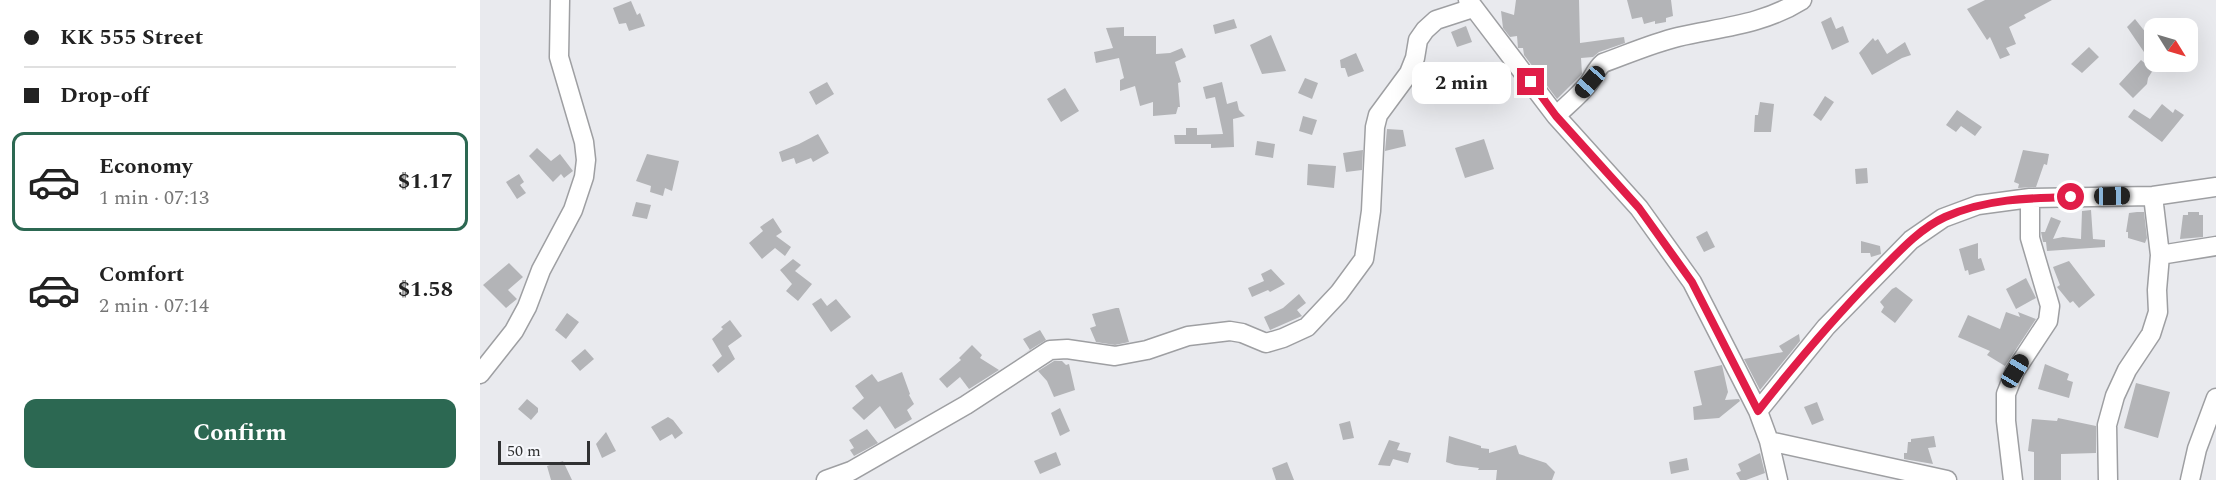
<!DOCTYPE html>
<html lang="en">
<head>
<meta charset="utf-8">
<style>
	:root { --surface:#fff; --page:#f6f6f6; --text:#222; --muted:#767676; --line:#e0e0e0; --accent:#2c6852 }
	body { margin:0; font-family:Spectral,serif; background:var(--page); color:var(--text); height:100vh; display:flex; flex-direction:column; font-size:22px; white-space:nowrap }
	* { box-sizing:border-box; margin:0 }
	p { font-size:20px; color:var(--muted) }
	.icon { flex:none; width:33px; height:33px; fill:none; stroke:currentColor; stroke-width:2; stroke-linecap:round; stroke-linejoin:round }
	.map { position:relative; flex:1; overflow:hidden }
	.side { display:flex; flex-direction:column; background:var(--surface); width:480px }
	.side>* { flex:none }
	.hud { display:grid; align-content:center; height:132px; padding:0 24px; background:var(--surface) }
	.needle { width:39px; rotate:127deg }
	.buttons { position:absolute; left:1664px; top:18px; display:grid; gap:12px }
	.buttons a { display:grid; place-items:center; width:54px; height:54px; border-radius:12px; background:var(--surface); box-shadow:0 6px 24px #0002; font-size:30px }
	.scale { position:absolute; left:18px; bottom:15px; width:92px; box-sizing:border-box; padding-left:6px; border:3px solid #303132; border-top:0; font-size:16px; line-height:21px; white-space:nowrap; color:#303132; -webkit-text-stroke:4px #f7f8fc; paint-order:stroke }
	.end { position:absolute; width:27px; height:27px; margin:-14px; border:8px solid #e11d48; background:#fff; box-shadow:0 0 0 3px #fff }
	.from { border-radius:50% }
	.bubble { position:absolute; height:42px; border-radius:12px; background:var(--surface); box-shadow:0 6px 24px #0002; font-size:20px; font-weight:700; line-height:42px; text-align:center }
	.car { position:absolute; width:18px; height:36px; margin:-18px -9px; border-radius:8px; box-shadow:0 0 4px 2px #0007; background:linear-gradient(#222 24%,#8ab4d8 0 40%,#222 0 76%,#8ab4d8 0 86%,#222 0) }
	.hud b { display:flex; align-items:center; gap:21px; height:57px; font-size:22px }
	.hud b+b { border-top:2px solid var(--line) }
	.hud i { width:15px; height:15px; background:var(--text) }
	ul { padding:0; list-style:none }
	li { display:flex; align-items:center; gap:18px; height:99px; margin:0 12px 9px; padding:0 12px; border:3px solid transparent; border-radius:12px }
	li div { flex:1 }
	li b { display:block; font-size:22px }
	li em { font-style:normal; font-weight:700 }
	li.selected { border-color:var(--accent) }
	li>.icon { width:54px; height:54px; stroke-width:1.5 }
	.action { display:flex; gap:12px; margin-top:auto; padding:12px 24px }
	.action a { flex:1; height:69px; border-radius:12px; background:var(--accent); color:#fff; font-size:24px; font-weight:700; line-height:69px; text-align:center }
	main { display:flex; flex:1; min-height:0 }
	.map>svg:first-child { display:block }
	.building { fill:#b3b4b7 }
	.lines { fill:none; stroke-linecap:round; stroke-linejoin:round }
	.minor-casing { stroke:#9e9fa2; stroke-width:21 }
	.minor { stroke:#fff; stroke-width:18 }
	.route { stroke:#e11d48; stroke-width:8 }
</style>
</head>
<body>
<main>
<section class="side">
<div class="hud">
<b><i class="from"></i>KK 555 Street</b>
<b><i></i>Drop-off</b>
</div>
<ul>
<li class="selected"><svg class="icon" aria-label="car" viewBox="0 0 24 24"><path d="M5 17H2v-5l4-1 3-4h7l3 4 3 1v5h-3M9 17h6M6 11h13"/><circle cx="7" cy="17" r="2"/><circle cx="17" cy="17" r="2"/></svg><div><b>Economy</b><p>1 min · 07:13</p></div><em>$1.17</em></li>
<li><svg class="icon" aria-label="car" viewBox="0 0 24 24"><path d="M5 17H2v-5l4-1 3-4h7l3 4 3 1v5h-3M9 17h6M6 11h13"/><circle cx="7" cy="17" r="2"/><circle cx="17" cy="17" r="2"/></svg><div><b>Comfort</b><p>2 min · 07:14</p></div><em>$1.58</em></li>
</ul>
<div class="action"><a>Confirm</a></div>
</section>
<div class="map">
<svg width="1736" height="480" viewBox="0 0 1736 480">
	<rect width="100%" height="100%" fill="#e9eaee"/>
	<path class="building" d="M1036 0H1099L1100 43 1144 37 1145 43 1119 52 1113 57 1101 58 1102 74 1077 99 1044 55 1043 48H1038L1037 36 1030 37 1023 28 1021 11 1034 15Z
		M1147 0H1191L1193 16 1186 18V22L1175 24V21L1164 24 1162 17 1152 19Z
		M1505 0H1572L1544 15 1546 18 1529 27 1536 44 1526 48 1530 55 1520 59 1510 37 1507 40 1487 9Z
		M151 1 157 15 160 13 165 26 149 31 146 23 139 24 133 8Z
		M1351 17 1356 29 1363 26 1369 42 1352 50 1341 22Z
		M754 19 757 28 735 34 733 25Z
		M1655 19 1674 43V52L1666 55 1647 27Z
		M986 26 992 42 977 47 971 32Z
		M644 27V36H676V54L690 53 702 48 706 57 695 62 701 82 698 83 700 107H698L696 114 673 116V102L660 106 655 86 640 91V80L644 78 639 58 616 63 614 52 633 48 626 28Z
		M791 35 806 71 782 74 770 45Z
		M1393 38 1395 41 1398 39 1407 54 1425 42 1431 55 1422 58 1392 75 1379 53Z
		M1609 47 1619 57 1602 73 1591 64Z
		M876 53 884 71 868 77 865 68H861L860 60Z
		M1661 60 1673 70 1668 78 1667 84 1653 98 1639 84Z
		M825 78 838 83 832 99 818 93Z
		M347 82 354 94 336 105 329 92Z
		M742 82 747 104 757 101 759 110 765 116 753 119 754 147 731 148V144H695L694 135H706V128H717V135L743 134 735 97 726 99 723 87Z
		M585 88 599 111 581 122 567 99Z
		M1345 96 1354 102 1341 121 1333 115Z
		M1280 102 1294 104 1291 132H1274L1275 115H1278Z
		M1682 104 1693 113 1695 109 1704 115 1682 142 1648 117 1654 109 1670 119Z
		M1477 110 1502 127 1495 136 1481 126 1476 132 1466 125Z
		M823 116 837 120 832 135 819 131Z
		M907 129 923 130 926 146 905 151Z
		M338 134 349 153 333 162 331 158 316 164 314 158 302 162 299 152 319 144Z
		M1004 139 1014 169 985 178 975 148Z
		M777 141 795 144 793 158 775 155Z
		M57 148 71 161 80 154 93 171 84 178 81 174 73 182 49 156Z
		M883 150 882 170 866 172 863 153Z
		M1543 150 1569 154 1567 165 1564 164 1556 187 1538 188 1539 184 1534 182Z
		M167 154 199 161 192 191 185 188 183 196 170 192 171 186 156 181Z
		M828 164 856 166 854 188 827 185Z
		M1387 168 1388 183 1376 184 1375 169Z
		M39 174 44 182 40 185 46 193 37 199 26 182Z
		M156 202 171 205 167 219 152 216Z
		M1611 210 1613 239 1625 240V247L1567 251 1566 242H1563L1561 232H1565L1571 217 1581 221 1573 239 1583 237 1601 239 1602 211Z
		M1657 212H1664L1667 238 1665 243 1648 238V232H1646L1649 213Z
		M1708 212H1719V215H1723V237L1700 239 1703 215H1708Z
		M293 218 302 232 296 236 311 247 305 256 295 248 282 259 269 243 283 231 280 227Z
		M1227 231 1235 247 1224 252 1216 237Z
		M1381 241 1400 246 1401 254 1391 257 1390 253H1381Z
		M1498 243V259L1501 258 1505 270 1489 275 1488 270 1485 271 1479 249Z
		M313 259 321 265 315 271 332 284 318 301 306 291 312 284 300 270Z
		M1589 261 1615 295 1599 308 1593 301 1590 303 1577 287 1580 285 1573 267Z
		M29 263 43 277 28 290 37 299 26 308 3 285Z
		M791 269 805 284 790 292 788 290 772 297 768 288 784 281 781 274Z
		M1546 278 1556 298 1536 309 1526 289Z
		M1416 287 1433 300 1415 323 1401 312 1404 307 1400 302 1412 289Z
		M819 294 826 303 817 310 822 316 790 330 784 317 803 308Z
		M341 298 347 306 356 299 371 317 351 332 332 304Z
		M636 308H639L649 342 635 345 616 342 610 328 616 326 612 314Z
		M1526 312 1540 317 1538 312 1556 319 1525 366 1507 355 1510 351 1478 337 1488 315 1520 329Z
		M87 313 99 322 86 339 75 330Z
		M250 320 262 336 248 346 255 359 238 373 232 365 242 356 232 339 243 329 241 327Z
		M560 330 566 340 543 354 550 350 543 339Z
		M1319 334 1320 341 1280 390 1264 359 1303 352 1299 346Z
		M492 345 502 355 500 358 519 370 489 389 480 377 467 388 459 379 481 360 479 358Z
		M105 349 114 359 100 371 91 361Z
		M574 361H582L586 365 589 364 595 390 574 397 567 381 558 371Z
		M1565 364 1589 374 1587 380 1593 382 1589 398 1558 389Z
		M1242 365 1248 392 1245 400 1259 399 1260 401 1239 418 1214 420 1213 407 1222 405 1214 371Z
		M422 372 430 394 429 395 434 404 427 410 432 419 415 429 400 406 384 420 372 408 384 398 375 386 392 374 398 382Z
		M1656 383 1690 392 1678 438 1644 428Z
		M47 399 58 408V412L51 420 38 409Z
		M1337 402 1344 420 1332 425 1324 407Z
		M580 408 590 431 580 436 571 413Z
		M188 417 193 420 203 433 195 439 192 434 180 441 171 427Z
		M1578 418 1616 426V453L1581 454V480H1554V452L1548 451 1552 419 1577 421Z
		M870 421 874 438 863 440 859 424Z
		M387 429 398 443 374 456 370 450 374 448 369 440Z
		M126 432 136 451 122 458 116 444Z
		M969 436 1001 446V448L1009 449V453L1036 445 1039 454 1066 463 1075 472 1072 480H1016L1017 470H998L999 468 975 465 966 462Z
		M1454 436 1456 447 1448 448 1453 464 1424 459V453H1427L1428 442H1431V439Z
		M909 440 920 443 917 450 931 453 928 463 913 459 910 466 898 465Z
		M576 452 581 465 560 474 554 461Z
		M1280 453 1285 473 1266 480H1260L1256 473 1261 471 1258 464Z
		M1207 458 1209 470 1191 474 1189 462Z
		M83 461 92 480H71L67 466Z
		M807 462 814 480H796L792 468Z"/>
	<g class="lines">
		<defs>
			<path id="minor" d="M988 0 1076 116 1159 208 1212 282 1278 411 1289 441 1298 480
				M1076 116C1087 105 1100 95 1109 83 1114 76 1116 69 1123 63 1148 54 1173 43 1198 37 1242 27 1282 25 1322 0
				M1680 255 1736 246
				M0 374 34 331 47 307 61 270 93 210 104 177 106 160 104 142 79 57 80 0
				M1278 411 1346 327 1431 240 1463 218 1498 205 1550 198 1673 196 1736 187
				M1289 441 1467 480
				M346 480 371 471 486 405 570 350 587 349 635 356 667 350 708 336 750 331 762 333 786 343 803 338 827 327 859 293 884 259 891 211 895 127 898 115 929 73 935 58 938 40 945 30 956 20 993 8
				M1533 480 1526 421V394L1535 371 1568 321 1570 306 1550 238V198
				M1628 480 1627 425 1635 396 1647 370 1671 334 1678 312 1677 290 1680 255 1673 196
				M1710 480 1717 449 1736 398"/>
		</defs>
		<use href="#minor" class="minor-casing"/>
		<use href="#minor" class="minor"/>
	</g>
	<g class="lines">
		<path class="route" d="M1051 82 1076 116 1159 208 1212 282 1278 411C1315 364 1353 319 1395 276 1416 255 1437 230 1465 217 1505 199 1548 198 1591 197"/>
	</g>
</svg>
<div class="buttons">
<a><svg class="needle" viewBox="-14 -14 28 28"><path d="M0-13l5 13h-10z" fill="#e53935"/><path d="M0 13l5-13h-10z" fill="#767676"/></svg></a>
</div>
<div class="scale">50 m</div>
<i class="end from" style="left:1591px;top:197px"></i>
<i class="end" style="left:1051px;top:82px"></i>
<div class="bubble" style="left:932px;top:62px;width:99px">2 min</div>
<i class="car" style="left:1110px;top:82px;rotate:221deg"></i>
<i class="car" style="left:1632px;top:196px;rotate:89deg"></i>
<i class="car" style="left:1535px;top:371px;rotate:31deg"></i>
</div>
</main>
</body>
</html>
